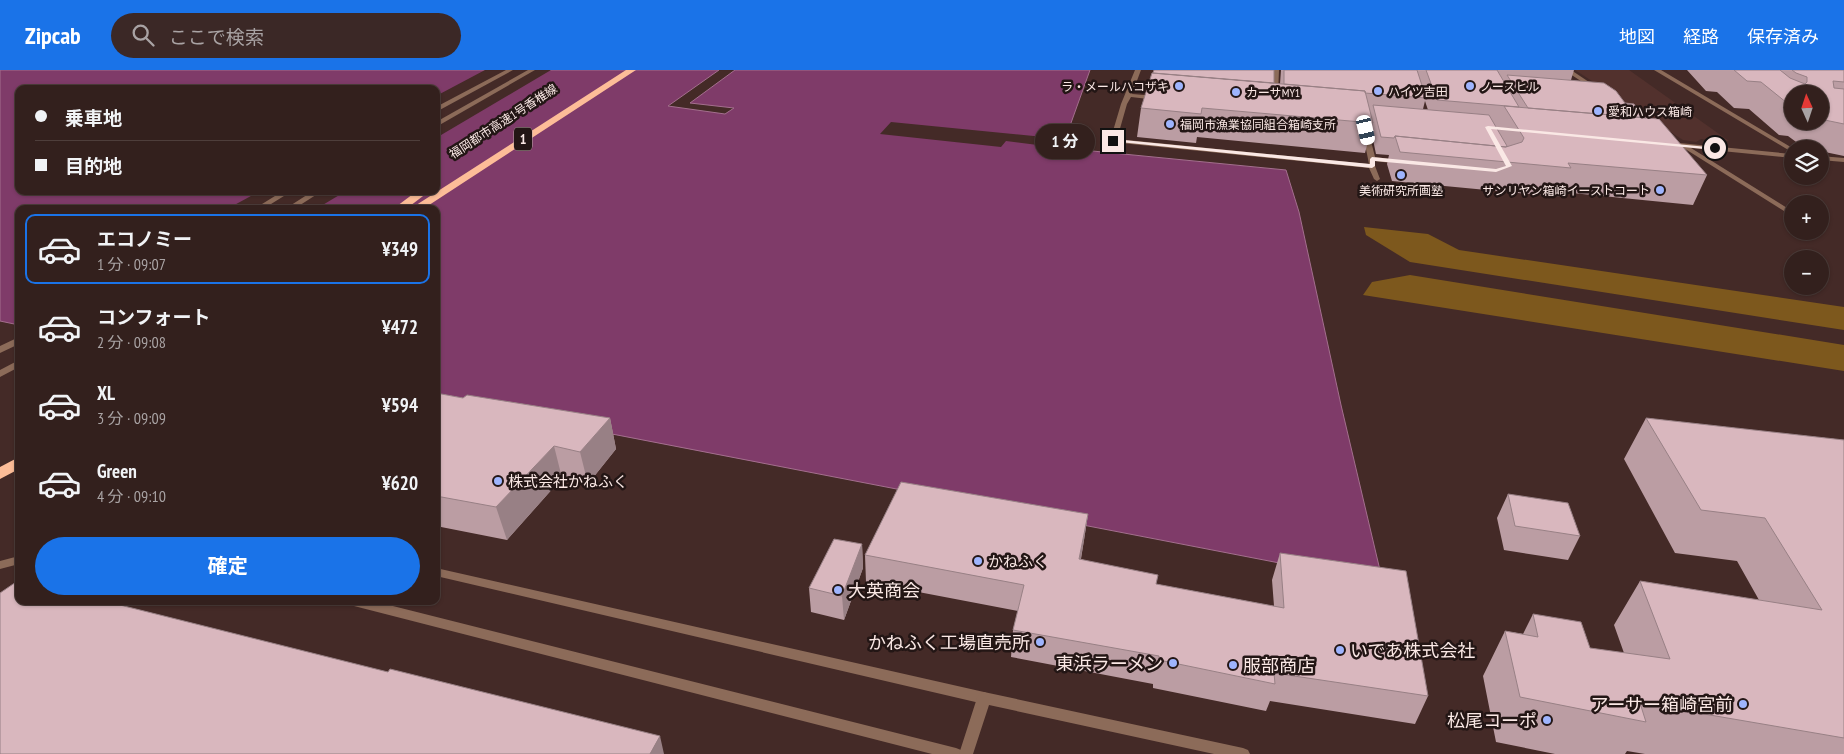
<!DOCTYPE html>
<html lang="ja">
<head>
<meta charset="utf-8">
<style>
	:root { --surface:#33201d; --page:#3b2826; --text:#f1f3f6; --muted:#a9a3a4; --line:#4e3e3b; --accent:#1a73e8 }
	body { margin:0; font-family:"PT Sans Narrow","Noto Sans JP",sans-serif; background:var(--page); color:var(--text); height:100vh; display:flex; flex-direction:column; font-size:19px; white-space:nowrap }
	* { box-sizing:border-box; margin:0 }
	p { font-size:16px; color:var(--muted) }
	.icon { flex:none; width:28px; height:28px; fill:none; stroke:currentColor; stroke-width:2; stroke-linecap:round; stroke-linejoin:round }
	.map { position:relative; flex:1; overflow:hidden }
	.details { position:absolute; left:15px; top:135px; width:425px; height:400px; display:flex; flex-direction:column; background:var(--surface); border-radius:10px; box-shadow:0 1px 4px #0004,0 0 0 1px var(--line) }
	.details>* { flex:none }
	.guide { position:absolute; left:15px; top:15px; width:425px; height:110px; border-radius:10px; box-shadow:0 1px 4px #0004,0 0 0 1px var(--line); display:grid; align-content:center; height:110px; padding:0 20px; background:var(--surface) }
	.needle { width:32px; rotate:357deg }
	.fabs { position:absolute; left:1784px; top:15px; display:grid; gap:10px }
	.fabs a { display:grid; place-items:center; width:45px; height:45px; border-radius:50%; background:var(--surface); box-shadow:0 1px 4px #0004,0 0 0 1px var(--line); font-size:25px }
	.end { position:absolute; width:22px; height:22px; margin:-11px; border:6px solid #fae8e5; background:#111; box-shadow:0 0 0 2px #111 }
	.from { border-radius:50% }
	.bubble { position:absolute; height:35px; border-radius:18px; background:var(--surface); box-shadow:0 1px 4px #0004,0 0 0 1px var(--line); font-size:16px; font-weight:700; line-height:35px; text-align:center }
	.car { position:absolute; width:15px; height:30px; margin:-15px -8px; border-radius:6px; box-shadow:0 0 4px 1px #0007; background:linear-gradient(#fff 24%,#345 0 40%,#fff 0 76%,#345 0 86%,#fff 0) }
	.guide b { display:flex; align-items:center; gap:18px; height:48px; font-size:19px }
	.guide b+b { border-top:1px solid var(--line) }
	.guide i { width:12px; height:12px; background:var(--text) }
	ul { padding:9px 0 0; list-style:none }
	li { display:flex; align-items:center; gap:15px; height:70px; margin:0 10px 8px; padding:0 10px; border:2px solid transparent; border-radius:10px }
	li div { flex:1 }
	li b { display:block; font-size:19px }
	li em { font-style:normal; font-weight:700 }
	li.on { border-color:var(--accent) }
	li>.icon { width:45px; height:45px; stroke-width:1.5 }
	.primary-button { display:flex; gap:10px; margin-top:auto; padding:10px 20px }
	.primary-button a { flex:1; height:58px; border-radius:30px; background:var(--accent); color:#fff; font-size:20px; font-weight:700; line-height:58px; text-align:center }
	header { display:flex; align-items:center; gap:30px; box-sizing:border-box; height:70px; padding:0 25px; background:var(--accent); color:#fff }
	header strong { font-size:24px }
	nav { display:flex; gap:28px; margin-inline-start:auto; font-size:18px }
	.search { width:350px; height:45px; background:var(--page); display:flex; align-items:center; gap:12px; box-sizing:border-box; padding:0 18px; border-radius:28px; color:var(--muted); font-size:19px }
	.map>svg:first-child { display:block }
	.built { fill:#52312d }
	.forest { fill:#7d581d }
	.water { fill:#7f3b69; stroke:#a46f8e; fill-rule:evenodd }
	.pier { fill:#442a27 }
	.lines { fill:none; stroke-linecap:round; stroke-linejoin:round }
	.minor { fill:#8c6b59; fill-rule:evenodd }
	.tertiary { fill:#8c6b59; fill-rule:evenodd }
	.motorway { fill:#fdbd98; fill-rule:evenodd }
	.wall { fill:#bb9da3; fill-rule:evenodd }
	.shaded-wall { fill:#988085 }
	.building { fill:#d9b7be; stroke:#988085 }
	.route { fill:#fae8e5 }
	.poi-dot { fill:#9eb4fd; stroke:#231615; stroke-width:2 }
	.labels { text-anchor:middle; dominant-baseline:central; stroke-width:5; stroke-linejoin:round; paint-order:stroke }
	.far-poi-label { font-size:12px; fill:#fae8e5; stroke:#231615; text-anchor:start }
	.far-street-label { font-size:12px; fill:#fae8e5; stroke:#231615 }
	.shield { fill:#231615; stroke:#baa9a7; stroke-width:1 }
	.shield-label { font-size:14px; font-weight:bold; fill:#fae8e5 }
	.poi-label { font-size:15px; fill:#fae8e5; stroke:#231615; text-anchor:start }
	.near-poi-label { font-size:18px; fill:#fae8e5; stroke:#231615; text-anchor:end }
</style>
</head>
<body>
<header>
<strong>Zipcab</strong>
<div class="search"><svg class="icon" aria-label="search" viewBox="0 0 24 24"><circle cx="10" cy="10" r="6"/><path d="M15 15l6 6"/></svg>ここで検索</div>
<nav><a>地図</a><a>経路</a><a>保存済み</a></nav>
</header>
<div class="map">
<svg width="1844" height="684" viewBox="0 0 1844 684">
	<rect width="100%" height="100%" fill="#442a27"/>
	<path class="built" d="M1575 0H1629L1729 71 1701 69 1696 72 1683 70Z"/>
	<path class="forest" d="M1364 157 1428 164 1459 180 1844 237V260L1410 192 1366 165Z
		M1410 205 1844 275V301L1363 225 1372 212Z"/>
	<path class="water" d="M0 0H719L668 36 725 44 734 38 690 33 735 0H1090L1062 78 1286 100 1299 142 1341 335 1383 513 436 330V139H19V255L0 251ZM19 19H436V121H19Z"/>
	<path class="pier" d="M485 0H551L436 68V26Z
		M891 52 1064 69 1061 78 1006 71 1001 77 880 64Z
		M260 121H346L316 139H227Z"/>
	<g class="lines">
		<path class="minor" d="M1135 0H1141L1132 24 1157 26 1160 28 1157 30 1131 27 1127 34 1117 69 1369 94 1362 59 1365 57 1368 59 1375 87 1399 90 1402 92 1399 94 1375 91V96L1380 109 1377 111 1374 109 1369 98 1111 72 1110 71 1121 34Z
			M1273 0H1279L1278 26 1275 28 1272 26Z
			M1564 0H1571L1598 18 1593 19Z
			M1654 0H1661L1794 79H1792V82L1790 81Z
			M1669 72 1792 84V88L1691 78 1792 141V146L1682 77 1667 75 1666 74Z
			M1820 86 1844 88V92L1820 90Z
			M19 486V494L0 499V491Z
			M436 498 984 622 989 624 991 628 989 632 984 634 436 506Z
			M348 531H373L956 678 961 680 963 684H932L354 536 350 534Z"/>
		<path class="tertiary" d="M506 0H513L436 42V37Z
			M528 0H535L436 57V52Z
			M283 121H292L263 139H254Z
			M313 121H322L294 139H285Z
			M19 267V274L0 283V276Z
			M19 290V297L0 307V300Z
			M984 622 1243 678 1248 680 1250 684H1214L989 635 973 684H959L977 628 979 624Z"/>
		<path class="motorway" d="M626 0H636L423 139H410Z
			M417 121H426L427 123 406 139H393Z
			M19 387V399L0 409V397Z"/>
	</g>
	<path class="wall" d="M1281 0H1574L1571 10 1625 33 1646 48 1707 105 1693 135 1562 122 1560 127 1392 111 1387 94 1389 85 1376 84 1371 60 1365 83 1197 67 1196 73 1137 67 1141 38 1274 13 1280 14ZM1425 31 1428 40 1423 39Z
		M1687 0H1844V86L1820 81V79H1809L1803 77 1788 66 1779 65 1749 39 1734 38 1717 22 1706 21ZM1792 24H1820V51H1792Z
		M436 323 463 328 610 348 616 379 588 414 562 408 507 470 436 456Z
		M1646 348 1844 370V684H1645L1627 681 1625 684H1555L1496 672 1483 606 1505 561 1523 564 1533 544 1590 578 1624 583 1614 555 1640 511 1759 530 1737 491 1675 483 1624 389Z
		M1508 424 1580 466 1568 490 1504 480 1497 448Z
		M1088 444 1084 470 1081 489 1156 514 1274 536 1272 510 1280 483 1428 626 1415 654 1270 631 1266 641 1153 618V614L1011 587 1013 560 1018 541 866 512 865 485Z
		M862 474 863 498 844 550 811 542 809 518Z"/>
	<path class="shaded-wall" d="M610 348 616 379 588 414 580 382Z
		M554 376 562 408 507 470 496 437Z
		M1088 444 1084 470 1076 516 1079 489Z
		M862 474 863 498 844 550 842 526Z
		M660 666 664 684H650Z"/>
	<path class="building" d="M1154 0H1274V13L1153 3Z
		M1284 0H1417L1426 28 1365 23V21L1284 14Z
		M1426 0H1497L1519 37 1437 30Z
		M1734 0H1780L1790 8 1805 14 1807 12V7L1796 3 1792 0H1844V12L1833 11 1834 18 1844 19V54L1820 49V24H1792V37L1761 12 1747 11Z
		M1152 3 1365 21 1373 53 1202 38 1201 44 1141 38Z
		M1507 5 1604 13 1616 21 1625 33 1634 34 1646 48 1528 38Z
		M1373 35 1489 45 1507 76 1506 77 1395 66 1394 68 1381 67Z
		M1504 36 1659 49 1707 105 1568 93 1571 98 1400 82 1395 66 1506 77 1522 72 1524 68Z
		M436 323 463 328 467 325 610 348 580 382 554 376 496 437 436 426Z
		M1646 348 1844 370V668L1640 633 1646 652 1520 627 1505 561 1538 567 1533 544 1581 552 1590 578 1670 589 1640 511 1822 540 1765 448 1701 440Z
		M901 412 1088 444 1079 489 1158 505 1156 514 1284 538 1280 483 1406 501 1428 626 1274 603 1275 614 1159 590V586L1013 560 1024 515 865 485Z
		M1508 424 1568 433 1580 466 1515 456Z
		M834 469 862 474 842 526 809 518Z
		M19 510V531H104L388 602 390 599 660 666 650 684H0V523Z"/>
	<path class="route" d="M1488 56 1718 78 1715 80 1491 59 1512 96 1496 102 1375 91V96L1372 98 1110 71 1113 69 1370 94V89L1372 87 1496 99 1506 96 1485 57Z"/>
	<g class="poi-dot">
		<circle cx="1179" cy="16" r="5"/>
		<circle cx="1470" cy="16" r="5"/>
		<circle cx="1378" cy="21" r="5"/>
		<circle cx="1236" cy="22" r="5"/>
		<circle cx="1598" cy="41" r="5"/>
		<circle cx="1170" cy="54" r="5"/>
		<circle cx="1401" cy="105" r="5"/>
		<circle cx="1660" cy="120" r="5"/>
		<circle cx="498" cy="411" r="5"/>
		<circle cx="978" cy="491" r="5"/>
		<circle cx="838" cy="520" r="5"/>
		<circle cx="1040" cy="572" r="5"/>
		<circle cx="1340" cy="580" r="5"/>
		<circle cx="1173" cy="593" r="5"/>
		<circle cx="1233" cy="595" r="5"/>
		<circle cx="1743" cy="634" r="5"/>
		<circle cx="1547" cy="650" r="5"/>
	</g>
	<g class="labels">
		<g class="far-poi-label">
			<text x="1169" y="16" text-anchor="end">ラ・メールハコザキ</text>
			<text x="1480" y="16">ノースヒル</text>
			<text x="1388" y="21">ハイツ吉田</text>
			<text x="1246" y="22">カーサMY1</text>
			<text x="1608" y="41">愛和ハウス箱崎</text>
			<text x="1180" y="54">福岡市漁業協同組合箱崎支所</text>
			<text x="1401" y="120" text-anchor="middle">美術研究所画塾</text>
			<text x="1650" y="120" text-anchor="end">サンリヤン箱崎イーストコート</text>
		</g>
		<g class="far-street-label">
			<text transform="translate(503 51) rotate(-33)">福岡都市高速1号香椎線</text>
		</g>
		<rect class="shield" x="514" y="57.5" width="18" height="23" rx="4"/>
		<g class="shield-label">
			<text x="523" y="69">1</text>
		</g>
		<g class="poi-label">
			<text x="508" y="411">株式会社かねふく</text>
			<text x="988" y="491">かねふく</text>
		</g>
		<g class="near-poi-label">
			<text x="848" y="520" text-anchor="start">大英商会</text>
			<text x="1030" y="572">かねふく工場直売所</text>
			<text x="1350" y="580" text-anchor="start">いであ株式会社</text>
			<text x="1163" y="593">東浜ラーメン</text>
			<text x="1243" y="595" text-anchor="start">服部商店</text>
			<text x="1733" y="634">アーサー箱崎宮前</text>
			<text x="1537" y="650">松尾コーポ</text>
		</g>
	</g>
</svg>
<div class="fabs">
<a><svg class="needle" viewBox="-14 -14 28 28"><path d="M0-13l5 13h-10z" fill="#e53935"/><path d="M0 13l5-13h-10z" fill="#a9a3a4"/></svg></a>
<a><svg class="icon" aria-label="layers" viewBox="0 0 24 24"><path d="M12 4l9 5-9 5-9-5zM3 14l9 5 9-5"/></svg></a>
<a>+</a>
<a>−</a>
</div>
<i class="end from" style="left:1715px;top:78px"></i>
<i class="end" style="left:1113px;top:71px"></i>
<div class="bubble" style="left:1035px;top:54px;width:60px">1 分</div>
<i class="car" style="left:1366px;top:60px;rotate:167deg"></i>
<div class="guide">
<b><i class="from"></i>乗車地</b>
<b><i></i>目的地</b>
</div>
<section class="details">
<ul>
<li class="on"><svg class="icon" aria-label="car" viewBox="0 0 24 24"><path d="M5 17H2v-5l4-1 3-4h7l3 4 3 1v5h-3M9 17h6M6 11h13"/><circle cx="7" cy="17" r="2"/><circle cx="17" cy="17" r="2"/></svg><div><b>エコノミー</b><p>1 分 · 09:07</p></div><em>¥349</em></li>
<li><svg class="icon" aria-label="car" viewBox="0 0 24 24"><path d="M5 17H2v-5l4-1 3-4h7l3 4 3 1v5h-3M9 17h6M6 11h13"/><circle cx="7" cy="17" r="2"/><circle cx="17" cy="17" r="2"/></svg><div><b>コンフォート</b><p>2 分 · 09:08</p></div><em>¥472</em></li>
<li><svg class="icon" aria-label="car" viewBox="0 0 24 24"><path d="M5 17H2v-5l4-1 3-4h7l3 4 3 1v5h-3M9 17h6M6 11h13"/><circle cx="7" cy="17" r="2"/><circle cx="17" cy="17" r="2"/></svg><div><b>XL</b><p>3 分 · 09:09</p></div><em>¥594</em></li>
<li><svg class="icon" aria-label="car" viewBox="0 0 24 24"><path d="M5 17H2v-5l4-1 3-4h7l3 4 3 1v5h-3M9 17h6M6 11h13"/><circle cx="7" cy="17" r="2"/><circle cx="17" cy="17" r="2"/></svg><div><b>Green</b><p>4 分 · 09:10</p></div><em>¥620</em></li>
</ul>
<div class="primary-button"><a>確定</a></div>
</section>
</div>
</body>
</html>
